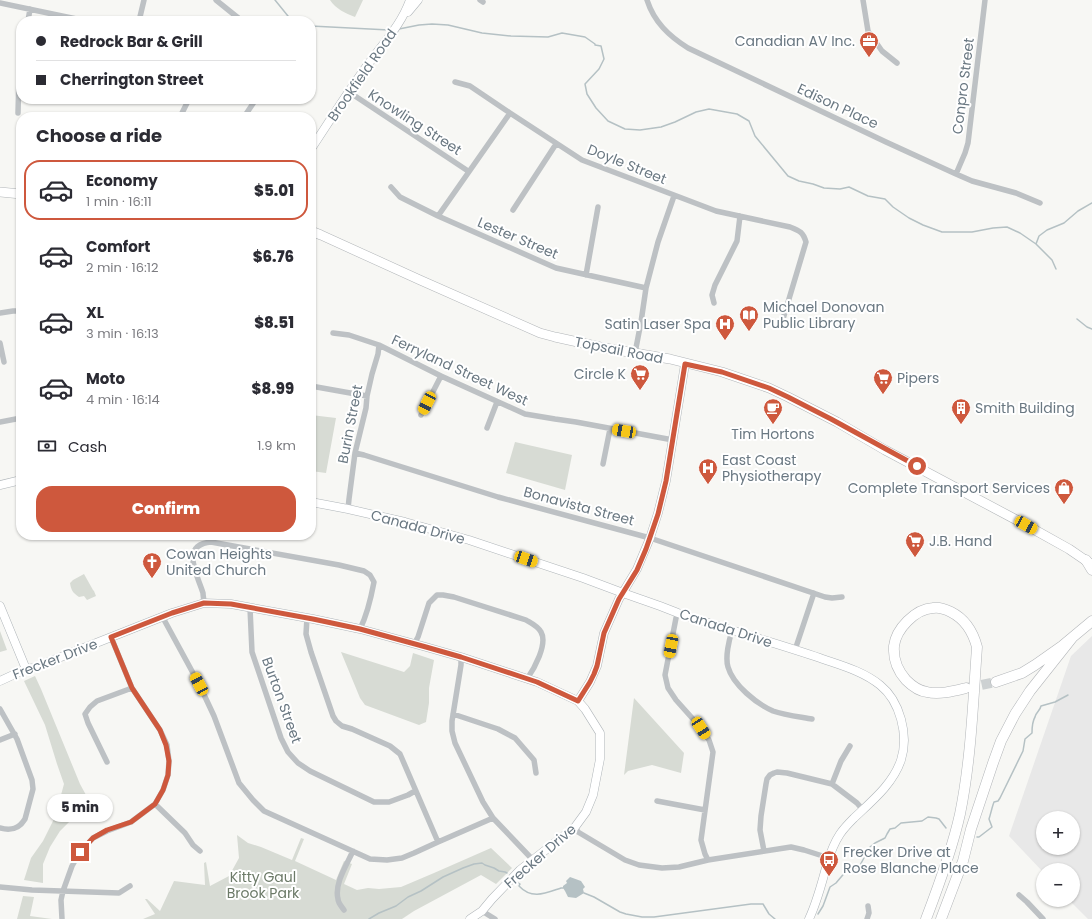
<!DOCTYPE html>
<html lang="en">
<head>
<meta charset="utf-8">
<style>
	:root { --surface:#fff; --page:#f2f2f3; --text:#2b2b33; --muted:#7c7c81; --line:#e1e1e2; --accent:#ce583d }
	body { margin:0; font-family:Poppins,sans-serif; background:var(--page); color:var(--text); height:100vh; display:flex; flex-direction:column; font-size:15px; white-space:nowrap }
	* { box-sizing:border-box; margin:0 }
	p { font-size:13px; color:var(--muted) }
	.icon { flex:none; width:22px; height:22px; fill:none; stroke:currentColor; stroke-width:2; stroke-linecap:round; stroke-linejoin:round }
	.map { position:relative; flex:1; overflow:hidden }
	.sheet { position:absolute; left:16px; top:112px; width:300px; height:428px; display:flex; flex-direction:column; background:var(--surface); border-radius:16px; box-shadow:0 1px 3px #0004 }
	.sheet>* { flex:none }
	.top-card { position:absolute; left:16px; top:16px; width:300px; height:88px; border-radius:16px; box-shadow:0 1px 3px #0004; display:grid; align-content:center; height:88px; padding:0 20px; background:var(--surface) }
	.controls { position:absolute; left:1036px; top:811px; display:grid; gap:8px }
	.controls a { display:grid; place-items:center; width:44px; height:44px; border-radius:50%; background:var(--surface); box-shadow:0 1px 3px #0004; font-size:20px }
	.end { position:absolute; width:18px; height:18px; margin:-9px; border:5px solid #ce583d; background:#fff; box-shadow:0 0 0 2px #fff }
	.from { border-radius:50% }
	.bubble { position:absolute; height:28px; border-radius:14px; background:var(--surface); box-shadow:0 1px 3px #0004; font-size:13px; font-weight:800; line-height:28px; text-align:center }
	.car { position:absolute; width:12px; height:24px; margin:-12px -6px; border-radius:5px; box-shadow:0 0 3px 1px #0007; background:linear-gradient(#f5c518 24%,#345 0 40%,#f5c518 0 76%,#345 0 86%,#f5c518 0) }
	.top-card b { display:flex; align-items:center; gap:14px; height:38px; font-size:15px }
	.top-card b+b { border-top:1px solid var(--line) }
	.top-card i { width:10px; height:10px; background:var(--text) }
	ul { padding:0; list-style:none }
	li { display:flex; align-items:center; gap:12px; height:60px; margin:0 8px 6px; padding:0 12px; border:2px solid transparent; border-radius:16px }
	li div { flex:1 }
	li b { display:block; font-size:15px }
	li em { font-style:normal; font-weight:800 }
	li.selected { border-color:var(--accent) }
	li>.icon { width:36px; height:36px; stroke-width:1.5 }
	h2 { padding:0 20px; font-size:18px; line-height:48px }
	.pay { display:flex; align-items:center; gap:10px; height:44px; padding:0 20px; font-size:15px }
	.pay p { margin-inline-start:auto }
	.action { display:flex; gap:8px; margin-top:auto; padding:8px 20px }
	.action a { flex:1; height:46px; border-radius:16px; background:var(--accent); color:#fff; font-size:16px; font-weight:800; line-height:46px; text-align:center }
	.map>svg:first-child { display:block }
	.built { fill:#e8e8e8; fill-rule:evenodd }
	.green { fill:#d7dbd4 }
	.water { fill:#b5c1c4 }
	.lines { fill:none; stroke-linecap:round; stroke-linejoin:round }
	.stream { stroke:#b5c1c4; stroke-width:1.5 }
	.highway-tunnel { stroke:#cdd1d2; stroke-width:10; stroke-dasharray:10 5; stroke-linecap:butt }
	.secondary-casing { stroke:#afb5b9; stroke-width:9 }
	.primary-casing { stroke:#b1b5b8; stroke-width:10 }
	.highway-casing { stroke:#b3b6b9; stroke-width:11 }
	.street { stroke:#bdc1c4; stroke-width:5.5 }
	.secondary { stroke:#fff; stroke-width:8 }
	.primary { stroke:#fff; stroke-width:9 }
	.highway { stroke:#fff; stroke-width:10 }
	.route { stroke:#ce583d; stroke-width:5 }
	.labels { text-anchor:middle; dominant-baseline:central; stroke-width:4; stroke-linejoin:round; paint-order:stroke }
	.poi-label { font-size:14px; fill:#6a7882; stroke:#fff; text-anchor:start }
	.street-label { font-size:14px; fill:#6a7882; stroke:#fff }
	.park-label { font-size:14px; fill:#6c7a68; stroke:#fff }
</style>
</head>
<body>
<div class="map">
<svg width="1092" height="919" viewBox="0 0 1092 919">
	<rect width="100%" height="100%" fill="#f7f7f4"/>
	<path class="built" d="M1092 636V919H1088L1069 900H1073V870H1043V872L1009 836 1071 656ZM1043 818H1073V848H1043Z"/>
	<path class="green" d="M330 0H363L355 17C345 13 336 9 330 0Z
		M311 415 336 418 326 473 311 471Z
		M515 442 572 455 565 490 506 473Z
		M84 574 93 590 94 591 96 596 87 600 84 596 79 597C73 593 71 590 70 583L73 580Z
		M0 631 7 650 0 652Z
		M341 652 404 672 410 666 413 653 434 660 429 688V703L426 722 419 725 365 705 360 698Z
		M35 676 41 689 80 784 92 806 90 809 74 817 60 831 50 847 43 864V883L24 880 31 858 43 841 55 817 64 784 57 764 45 725 24 681Z
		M634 698 684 753 681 773 652 765 628 771 624 775Z
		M237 835 248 843 261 847 292 860 301 838 304 839 295 861 336 880 344 861 352 864 344 884 357 890 368 888 379 889 401 887 434 873 491 848 512 868 496 884 481 875 414 911 402 919H143L155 914 145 899H147L160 911 174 881 205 885 204 863 206 862 210 886 229 876 239 858Z
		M23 896 34 897 30 916 52 919H17Z"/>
	<path class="water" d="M570 877 581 881 585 887 583 889 584 893 576 898 568 897 565 891 563 888V886L567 883 566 881Z"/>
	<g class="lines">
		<path class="stream" d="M275 0 292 21
			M311 26 389 30
			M399 29 419 25 432 24 448 25 482 33 511 36 548 37 562 33 585 37 595 44V45L601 46 604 59 599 69 585 84 587 94 596 108 608 121 625 129 640 130 661 127 675 122 696 112 709 109 737 114 749 121 755 136 788 176 799 181 813 184 824 188 840 189 849 187 868 196 885 199 893 207 909 218 923 225 942 232H972L993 228 1007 227 1020 233 1036 244 1052 260 1056 269
			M1036 244 1039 236 1047 230 1064 223 1078 211 1092 203
			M1077 319 1087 327 1092 329
			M977 837H979L992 827 989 819C991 813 992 807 994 802L998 801 1000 798 1023 751 1025 739 1032 733C1032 728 1032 722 1035 717 1036 712 1040 711 1041 706L1055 702 1068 695
			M517 882 520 884 519 886C532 900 546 893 561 888H563
			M584 893 594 897 620 912 626 914 642 917H654L751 904H763L769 914 775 919
			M818 914 823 906 830 887 836 883 847 870 859 867 870 847 875 843 885 838 887 834 890 829 895 828 901 823 922 821 928 817 936 818 939 819 946 828
			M369 919 379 913 396 906 408 897 421 891 443 877 463 868 474 864 482 863 485 865 494 868 499 871 505 872 507 873"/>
		<path class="highway-tunnel" d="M967 688 996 682"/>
		<defs>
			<path id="secondary" d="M408 12 418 0
				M311 149C331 119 350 88 372 59 386 40 402 23 410 0
				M0 485 21 480
				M311 502 348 509 405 522 469 540 583 578 623 593 660 606 678 613C725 629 773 642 820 658 840 665 863 671 880 685 900 701 909 735 901 760 893 784 872 801 854 818 849 823 844 828 840 834 834 843 830 854 827 864 822 883 817 902 809 919
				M0 606 26 669
				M0 681 26 669 33 668 172 613 204 603 231 604 313 619 360 629 426 647 461 657 537 682 578 701 585 709 600 733V759L593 795 586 812 575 827 520 870 492 899 482 911 470 919
				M578 701 590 682 597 666 604 633 619 599 637 569 650 538 658 513 666 481 685 364"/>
			<path id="primary" d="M0 192 21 194
				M311 231 321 235 420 280 540 333 555 337 605 348 670 359 722 372 769 388 788 397 837 422 885 450 1026 525 1069 549 1091 564"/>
			<path id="highway" d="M1086 560 1092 570
				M996 682 1022 673 1035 665 1062 646 1092 621
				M926 919C939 885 952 850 960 814 971 760 973 703 977 647 973 632 965 619 951 612 945 609 939 607 933 608 915 609 896 629 894 646 893 659 898 671 906 680 912 686 918 691 927 692 939 695 954 691 966 688
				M941 919 963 861 971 829 993 763 1001 741 1015 714 1030 691 1072 638"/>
		</defs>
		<use href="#secondary" class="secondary-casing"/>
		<use href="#primary" class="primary-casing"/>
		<use href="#highway" class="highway-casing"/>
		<path class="street" d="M216 0 242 21
			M480 0 483 2
			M647 0C654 22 669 36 688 48L886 142 956 174 972 181 1016 193 1040 203
			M863 0 868 31 882 51 897 63
			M0 3 86 21
			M28 21 30 9
			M139 21 144 0
			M455 82 470 86 510 113 582 160 716 211 790 227C800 231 803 232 806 242L783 319
			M349 92 468 171
			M18 113 19 75 21 55
			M180 117 189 99
			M244 117 256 99
			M956 174 965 153 968 143 985 0
			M391 187 400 197 438 216 556 268 646 288
			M513 210 556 144
			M438 216 510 113
			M586 275 598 207
			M714 303 712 295 715 285 737 241 740 216
			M0 313 13 311H21
			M333 333 349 335 379 345 441 376 525 414 555 419 576 422 673 440
			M0 343 4 362
			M635 353 641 322 646 288 658 242 674 196
			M311 386 367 396
			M421 415 441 376
			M0 422 21 418
			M487 428 497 402
			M355 453 364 455 498 497 650 538 825 597 832 598 842 597
			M603 464 610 429
			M348 509 349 499 355 453 366 408 367 396 372 374 378 354 379 345
			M204 603C204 600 203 596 203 593 198 576 179 545 211 542L339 565 364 571 370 575 374 582C371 598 367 615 360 629
			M250 608 252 652 281 738 288 752 298 763 310 771 374 802H389L408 795 415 791
			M678 613 676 618 665 675 668 688 676 700 701 728 709 740 713 752 701 840 705 854 708 860
			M162 616 199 684 214 716 239 783 253 800 264 811 370 859 387 860 402 858 414 853 438 842 493 818
			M307 618 306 634 311 652 333 716 336 721 342 726 352 729 390 746 400 754 438 842
			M732 631C729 640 725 657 728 667 733 685 757 704 773 711 784 715 801 717 812 719
			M414 644 418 637 429 603 437 595H443L454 597 526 620C531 623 538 626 541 632 548 644 534 669 527 679
			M795 650 814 593
			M461 657V665L452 721V731L455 743 483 802 493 818 533 860
			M0 709 17 739 32 780 33 789 25 819C19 829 11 831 0 828
			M453 714 498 729 515 738 534 760 536 773
			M0 740 15 734
			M107 762 88 723 85 714 90 707 97 701 132 688
			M832 784 841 761 850 746
			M657 801 705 810
			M155 804 185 833 193 845 200 851
			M575 827 578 832 625 860 639 865 662 868 679 867 708 860 791 847 804 850 829 858
			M764 851 760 830 761 816 766 784 767 779 770 775 774 773 777 772 787 773 832 784 857 803 863 810
			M0 887 32 890 119 893 130 886
			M1019 895 1027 902 1043 919
			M344 910C342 907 338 903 338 899 334 884 347 864 353 851
			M482 911 495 919
			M62 919 61 900 63 891 72 866 80 852 93 838 107 831 131 822 155 804 163 790 168 775 169 761 167 745 160 730 132 688 111 637
			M867 919 869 913 868 906"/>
		<use href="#secondary" class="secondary"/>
		<use href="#primary" class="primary"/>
		<use href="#highway" class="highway"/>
	</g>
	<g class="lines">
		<path class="route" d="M80 852 93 838 107 830 131 822 155 804 163 790 168 775 169 761 166 745 160 730 132 688 111 637 172 613 204 603 231 604 313 619 360 629 426 647 461 657 537 682 578 701 590 682 594 674 597 666 604 633 619 599 637 570 646 549 658 514 666 481 685 364 722 372 769 388 788 397 831 419 917 466"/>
	</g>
	<defs>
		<symbol id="office-pin" viewBox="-11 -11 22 30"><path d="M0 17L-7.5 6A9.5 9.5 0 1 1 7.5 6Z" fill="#ce583d" stroke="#fff"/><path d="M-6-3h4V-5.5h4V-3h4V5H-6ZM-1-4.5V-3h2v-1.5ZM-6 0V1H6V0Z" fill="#fff"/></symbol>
		<symbol id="library-pin" viewBox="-11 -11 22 30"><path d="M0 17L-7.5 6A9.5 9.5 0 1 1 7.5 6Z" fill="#ce583d" stroke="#fff"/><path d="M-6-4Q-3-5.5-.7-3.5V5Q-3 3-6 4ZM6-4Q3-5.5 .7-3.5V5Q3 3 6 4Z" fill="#fff"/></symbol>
		<symbol id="hospital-pin" viewBox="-11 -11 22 30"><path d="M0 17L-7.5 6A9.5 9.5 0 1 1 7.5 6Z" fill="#ce583d" stroke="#fff"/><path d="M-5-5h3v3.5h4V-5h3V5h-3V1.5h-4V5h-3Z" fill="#fff"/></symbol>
		<symbol id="supermarket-pin" viewBox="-11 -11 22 30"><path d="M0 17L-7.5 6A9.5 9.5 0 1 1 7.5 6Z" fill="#ce583d" stroke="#fff"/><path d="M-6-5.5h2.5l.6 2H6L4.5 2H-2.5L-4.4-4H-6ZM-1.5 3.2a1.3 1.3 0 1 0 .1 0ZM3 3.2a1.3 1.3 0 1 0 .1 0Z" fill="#fff"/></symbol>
		<symbol id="cafe-pin" viewBox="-11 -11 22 30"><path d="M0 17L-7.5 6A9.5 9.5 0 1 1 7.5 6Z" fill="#ce583d" stroke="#fff"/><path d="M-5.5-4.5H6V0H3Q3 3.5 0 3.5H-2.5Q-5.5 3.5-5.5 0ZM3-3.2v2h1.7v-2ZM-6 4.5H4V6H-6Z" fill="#fff"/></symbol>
		<symbol id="building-pin" viewBox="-11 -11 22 30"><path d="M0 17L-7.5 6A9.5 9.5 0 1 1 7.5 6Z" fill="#ce583d" stroke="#fff"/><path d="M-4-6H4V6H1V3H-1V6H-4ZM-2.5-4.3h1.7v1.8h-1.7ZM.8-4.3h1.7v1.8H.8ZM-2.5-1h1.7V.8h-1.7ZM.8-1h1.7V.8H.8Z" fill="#fff"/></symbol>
		<symbol id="shop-pin" viewBox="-11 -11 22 30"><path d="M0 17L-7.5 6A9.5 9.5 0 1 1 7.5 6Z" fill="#ce583d" stroke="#fff"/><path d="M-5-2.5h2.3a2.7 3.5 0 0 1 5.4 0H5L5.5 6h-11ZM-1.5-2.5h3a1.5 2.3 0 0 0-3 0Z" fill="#fff"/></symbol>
		<symbol id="church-pin" viewBox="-11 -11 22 30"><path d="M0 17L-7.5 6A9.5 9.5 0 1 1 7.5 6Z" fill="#ce583d" stroke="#fff"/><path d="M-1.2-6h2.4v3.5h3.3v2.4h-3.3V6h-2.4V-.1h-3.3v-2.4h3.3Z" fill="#fff"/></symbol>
		<symbol id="bus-pin" viewBox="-11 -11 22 30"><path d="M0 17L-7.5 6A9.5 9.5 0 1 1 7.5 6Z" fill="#ce583d" stroke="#fff"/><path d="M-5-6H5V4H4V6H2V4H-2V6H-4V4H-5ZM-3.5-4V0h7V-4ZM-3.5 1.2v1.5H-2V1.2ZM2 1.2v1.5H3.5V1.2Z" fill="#fff"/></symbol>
	</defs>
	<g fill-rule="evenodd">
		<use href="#office-pin" x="858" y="30" width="22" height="30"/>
		<use href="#library-pin" x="738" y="304" width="22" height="30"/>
		<use href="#hospital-pin" x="714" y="313" width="22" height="30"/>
		<use href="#supermarket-pin" x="629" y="363" width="22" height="30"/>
		<use href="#supermarket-pin" x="872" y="367" width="22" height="30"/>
		<use href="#cafe-pin" x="762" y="397" width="22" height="30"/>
		<use href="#building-pin" x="950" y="397" width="22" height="30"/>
		<use href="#hospital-pin" x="697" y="457" width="22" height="30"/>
		<use href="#shop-pin" x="1053" y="477" width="22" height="30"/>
		<use href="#supermarket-pin" x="904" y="530" width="22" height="30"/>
		<use href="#church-pin" x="141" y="551" width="22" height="30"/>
		<use href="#bus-pin" x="818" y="849" width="22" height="30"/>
	</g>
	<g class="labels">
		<g class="poi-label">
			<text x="855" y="41" text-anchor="end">Canadian AV Inc.</text>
			<text x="763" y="307">Michael Donovan<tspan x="763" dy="16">Public Library</tspan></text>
			<text x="711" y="324" text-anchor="end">Satin Laser Spa</text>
			<text x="626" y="374" text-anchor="end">Circle K</text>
			<text x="897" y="378">Pipers</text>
			<text x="975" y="408">Smith Building</text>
			<text x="773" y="434" text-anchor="middle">Tim Hortons</text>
			<text x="722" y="460">East Coast<tspan x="722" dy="16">Physiotherapy</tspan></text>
			<text x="1050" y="488" text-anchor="end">Complete Transport Services</text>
			<text x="929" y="541">J.B. Hand</text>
			<text x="166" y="554">Cowan Heights<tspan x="166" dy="16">United Church</tspan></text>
			<text x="843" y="852">Frecker Drive at<tspan x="843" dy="16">Rose Blanche Place</tspan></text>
		</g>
		<g class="street-label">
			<text transform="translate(362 75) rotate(-55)">Brookfield Road</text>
			<text transform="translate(963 86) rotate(-83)">Conpro Street</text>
			<text transform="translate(838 106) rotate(25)">Edison Place</text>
			<text transform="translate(415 122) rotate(33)">Knowling Street</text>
			<text transform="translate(627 164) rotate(22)">Doyle Street</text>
			<text transform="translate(518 238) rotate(23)">Lester Street</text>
			<text transform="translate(619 350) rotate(11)">Topsail Road</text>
			<text transform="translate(460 370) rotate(25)">Ferryland Street West</text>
			<text transform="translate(350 424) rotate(-79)">Burin Street</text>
			<text transform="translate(579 506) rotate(15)">Bonavista Street</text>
			<text transform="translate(418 527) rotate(15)">Canada Drive</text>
			<text transform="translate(726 628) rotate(18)">Canada Drive</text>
			<text transform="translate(55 659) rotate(-21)">Frecker Drive</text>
			<text transform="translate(282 700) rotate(70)">Burton Street</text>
			<text transform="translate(540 856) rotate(-41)">Frecker Drive</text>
		</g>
		<g class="park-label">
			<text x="263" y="877">Kitty Gaul<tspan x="263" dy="16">Brook Park</tspan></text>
		</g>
	</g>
</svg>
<div class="controls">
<a>+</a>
<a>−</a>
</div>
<i class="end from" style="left:917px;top:466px"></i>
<i class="end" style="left:80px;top:852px"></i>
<div class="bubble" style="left:47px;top:794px;width:66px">5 min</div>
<i class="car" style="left:427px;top:403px;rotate:207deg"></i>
<i class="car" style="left:624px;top:431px;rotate:280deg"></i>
<i class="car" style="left:1026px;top:525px;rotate:119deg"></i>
<i class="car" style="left:526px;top:559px;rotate:109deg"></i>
<i class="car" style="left:671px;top:646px;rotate:191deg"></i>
<i class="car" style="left:199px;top:684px;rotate:332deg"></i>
<i class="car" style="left:701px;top:728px;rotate:147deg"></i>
<div class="top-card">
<b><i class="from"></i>Redrock Bar &amp; Grill</b>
<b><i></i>Cherrington Street</b>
</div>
<section class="sheet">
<h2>Choose a ride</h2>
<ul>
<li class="selected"><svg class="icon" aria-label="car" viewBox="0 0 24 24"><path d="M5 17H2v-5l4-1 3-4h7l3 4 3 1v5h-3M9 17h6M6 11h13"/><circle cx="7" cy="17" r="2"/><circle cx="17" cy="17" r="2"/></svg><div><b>Economy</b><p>1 min · 16:11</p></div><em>$5.01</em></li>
<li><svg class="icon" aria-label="car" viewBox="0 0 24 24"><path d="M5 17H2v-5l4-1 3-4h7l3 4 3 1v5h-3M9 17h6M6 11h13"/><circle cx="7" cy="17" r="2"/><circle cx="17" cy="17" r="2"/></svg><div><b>Comfort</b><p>2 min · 16:12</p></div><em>$6.76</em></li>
<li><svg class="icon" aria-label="car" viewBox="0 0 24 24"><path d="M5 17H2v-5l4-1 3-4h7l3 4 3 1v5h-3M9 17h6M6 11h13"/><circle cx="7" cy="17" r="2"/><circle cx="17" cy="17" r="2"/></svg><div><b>XL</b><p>3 min · 16:13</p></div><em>$8.51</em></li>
<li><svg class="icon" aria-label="car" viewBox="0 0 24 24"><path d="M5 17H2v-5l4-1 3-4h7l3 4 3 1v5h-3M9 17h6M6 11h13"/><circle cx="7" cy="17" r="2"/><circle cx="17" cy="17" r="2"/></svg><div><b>Moto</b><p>4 min · 16:14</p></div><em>$8.99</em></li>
</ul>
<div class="pay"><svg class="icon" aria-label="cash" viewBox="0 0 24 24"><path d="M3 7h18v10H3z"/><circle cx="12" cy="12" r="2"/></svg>Cash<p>1.9 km</p></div>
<div class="action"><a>Confirm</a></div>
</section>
</div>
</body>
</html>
